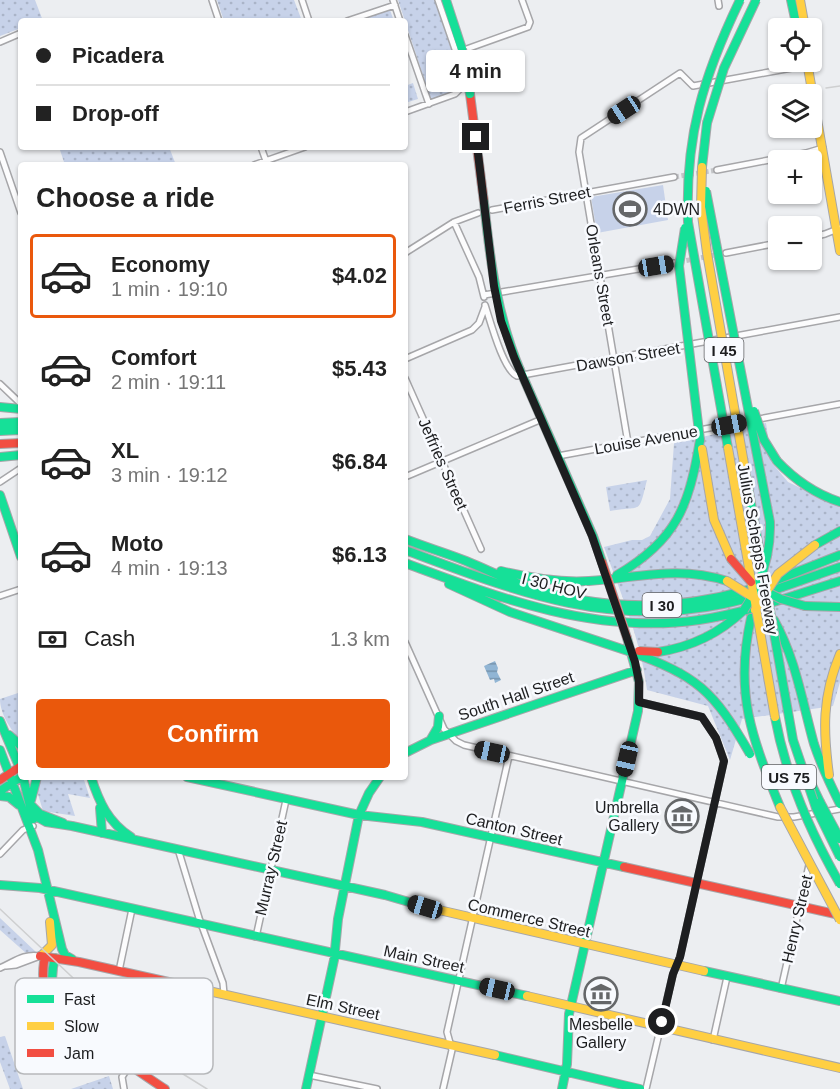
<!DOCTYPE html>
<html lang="en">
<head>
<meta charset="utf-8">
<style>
	:root { --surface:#fff; --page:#f2f2f2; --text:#222; --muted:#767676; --line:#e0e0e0; --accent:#ea580c }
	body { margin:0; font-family:Helvetica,sans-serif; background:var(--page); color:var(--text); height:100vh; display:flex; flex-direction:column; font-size:22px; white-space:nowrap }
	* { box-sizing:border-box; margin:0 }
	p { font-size:20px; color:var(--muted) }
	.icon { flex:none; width:33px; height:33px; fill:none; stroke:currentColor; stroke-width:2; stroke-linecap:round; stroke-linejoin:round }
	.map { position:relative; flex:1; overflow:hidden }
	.sheet { position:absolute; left:18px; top:162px; width:390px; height:618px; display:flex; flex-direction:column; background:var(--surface); border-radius:6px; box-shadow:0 2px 4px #0004 }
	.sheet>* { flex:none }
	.guide { position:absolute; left:18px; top:18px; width:390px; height:132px; border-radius:6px; box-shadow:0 2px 4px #0004; display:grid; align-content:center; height:132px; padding:0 18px; background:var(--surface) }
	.buttons { position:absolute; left:768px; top:18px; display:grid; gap:12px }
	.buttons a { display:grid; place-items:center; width:54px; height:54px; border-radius:6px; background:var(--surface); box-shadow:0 2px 4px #0004; font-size:30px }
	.end { position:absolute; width:27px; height:27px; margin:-14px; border:8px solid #1d1e20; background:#fff; box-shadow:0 0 0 3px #fff }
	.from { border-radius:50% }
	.bubble { position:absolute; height:42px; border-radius:6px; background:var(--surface); box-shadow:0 2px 4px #0004; font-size:20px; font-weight:700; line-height:42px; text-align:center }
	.car { position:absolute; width:18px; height:36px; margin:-18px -9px; border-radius:8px; box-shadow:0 0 4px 2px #0007; background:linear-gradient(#222 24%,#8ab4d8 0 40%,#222 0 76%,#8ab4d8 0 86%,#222 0) }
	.guide b { display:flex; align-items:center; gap:21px; height:57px; font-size:22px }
	.guide b+b { border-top:2px solid var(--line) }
	.guide i { width:15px; height:15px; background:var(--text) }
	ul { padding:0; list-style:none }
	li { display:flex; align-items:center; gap:18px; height:84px; margin:0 12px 9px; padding:0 6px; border:3px solid transparent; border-radius:6px }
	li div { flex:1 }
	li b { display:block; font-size:22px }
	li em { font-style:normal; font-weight:700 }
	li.current { border-color:var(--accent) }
	li>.icon { width:54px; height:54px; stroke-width:1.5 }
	h2 { padding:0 18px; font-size:27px; line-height:72px }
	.pay { display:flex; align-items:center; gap:15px; height:66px; padding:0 18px; font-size:22px }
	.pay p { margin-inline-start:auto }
	.cta { display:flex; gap:12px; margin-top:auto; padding:12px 18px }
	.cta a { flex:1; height:69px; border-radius:6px; background:var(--accent); color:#fff; font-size:24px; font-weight:700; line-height:69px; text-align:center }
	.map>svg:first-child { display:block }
	.grass { fill:url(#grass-dots) }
	.garden { fill:#c7d2e9 }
	.water { fill:url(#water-rules) }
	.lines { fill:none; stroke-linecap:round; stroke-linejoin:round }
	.street-tunnel { stroke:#c3c4c7; stroke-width:5; stroke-dasharray:5 2.5; stroke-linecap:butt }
	.street-casing { stroke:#a6a6a9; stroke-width:8 }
	.fast-casing { stroke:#a6a6a9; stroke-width:10 }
	.slow-casing { stroke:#a6a6a9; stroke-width:10 }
	.jam-casing { stroke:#a6a6a9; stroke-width:10 }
	.street { stroke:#fcfcfd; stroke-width:5 }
	.fast { stroke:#16e098; stroke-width:8 }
	.slow { stroke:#ffcf43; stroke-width:8 }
	.jam { stroke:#f24e42; stroke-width:8 }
	.tram { stroke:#cecfd0; stroke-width:1.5 }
	.rail { stroke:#cecfd0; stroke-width:1.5 }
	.fast-bridge-casing { stroke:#a6a6a9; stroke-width:10; stroke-linecap:butt }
	.slow-bridge-casing { stroke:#a6a6a9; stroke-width:10; stroke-linecap:butt }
	.jam-bridge-casing { stroke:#a6a6a9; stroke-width:10; stroke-linecap:butt }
	.fast-bridge { stroke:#16e098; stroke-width:8 }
	.slow-bridge { stroke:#ffcf43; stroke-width:8 }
	.jam-bridge { stroke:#f24e42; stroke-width:8 }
	.route { stroke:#1d1e20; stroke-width:8 }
	.labels { text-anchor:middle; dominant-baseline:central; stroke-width:5; stroke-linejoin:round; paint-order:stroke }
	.shield { fill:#f8fafe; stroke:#5f6063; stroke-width:1.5 }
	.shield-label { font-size:15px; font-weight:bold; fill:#1d1e20 }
	.street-label { font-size:16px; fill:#1d1e20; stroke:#f8fafe }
	.poi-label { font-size:16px; fill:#1d1e20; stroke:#f8fafe; text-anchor:start }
	.key { fill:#f8fafe; stroke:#b6b8bb; stroke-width:1.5 }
	.key-label { font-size:16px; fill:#1d1e20 }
</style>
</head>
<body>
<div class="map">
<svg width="840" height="1089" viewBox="0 0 840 1089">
	<defs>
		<pattern id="grass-dots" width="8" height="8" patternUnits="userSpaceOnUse" patternTransform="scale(1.5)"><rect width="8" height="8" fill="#c7d2e9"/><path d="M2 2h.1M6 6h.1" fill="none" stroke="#aab4c8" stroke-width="1.8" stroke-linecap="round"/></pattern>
		<pattern id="water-rules" width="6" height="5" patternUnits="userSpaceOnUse" patternTransform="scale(1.5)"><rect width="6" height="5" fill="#91b5d4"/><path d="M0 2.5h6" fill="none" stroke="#7693ac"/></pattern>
	</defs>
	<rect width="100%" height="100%" fill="#eceef1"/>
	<path class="grass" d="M0 0H35L43 21H21V28L0 36Z
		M217 0H294L302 21H224Z
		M398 0H436L453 46 458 86 453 92 431 99Z
		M390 10 394 21H359Z
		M413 83 418 99 405 103V86Z
		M59 147H169L176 165H65Z
		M766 423 772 463 788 482 840 507V682L833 706 742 719 730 760 708 706 647 690C641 640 621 594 604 547L632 540H642L650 536 670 499 674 443Z
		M647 480C638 516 643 505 610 511L606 487Z
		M21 692V741C11 730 0 714 0 699Z
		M42 777H83L90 798 68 794 75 816 43 811 37 791Z
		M0 918 36 952 27 954 0 930Z
		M5 1036 23 1089H10L0 1062V1037Z
		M109 1076 113 1089H71Z"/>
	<path class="garden" d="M663 185 668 220 597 233 591 197Z"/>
	<path class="water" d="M495 661 498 668 497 672 501 680 495 683 494 679 490 680 484 666Z"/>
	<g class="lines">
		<path class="street-tunnel" d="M674 177 717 170
			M679 262 720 254"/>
		<defs>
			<path id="street" d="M212 0 219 21
				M302 0 309 21
				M393 0 400 21
				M718 0 719 6
				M347 21 395 5
				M405 35 429 104
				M0 42 21 33
				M461 51 528 27 530 22 522 0
				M405 112 455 94 461 88 456 52 438 0
				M261 147 266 161
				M0 152 21 213
				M254 165 305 147
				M717 170 806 153 823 148
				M492 210 674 177
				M454 222 479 277 484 297
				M812 237 825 234 840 228
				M405 253 454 222 478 213
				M726 253 778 243
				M484 295 674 263
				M485 305C490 320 503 370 517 376L840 317
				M405 359 472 330 479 323 485 307
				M405 378 481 549
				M0 384 21 404
				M628 443 579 152 581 138 680 73 693 86 808 65
				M558 456 840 404
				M405 477 542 419
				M0 482 21 468
				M0 596 21 589
				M405 642 444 729 456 741 464 745 778 817H794L840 809
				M639 702 702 717 716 738 724 761 680 957 673 974 646 1089
				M178 849 199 918 223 983 224 994
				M0 854 23 830 33 826
				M256 937 286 800
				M6 966 16 965 40 956
				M0 968C14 962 24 953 40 956
				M119 971 132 909
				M781 989 809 865
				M713 1040 727 977
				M309 1075 377 1089
				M124 1089 122 1077 129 1066
				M443 1089 452 1050 447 1032 509 756"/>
			<path id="fast" d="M446 0 462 49
				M791 0 797 28
				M702 167 707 123
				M520 370 593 536 602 562
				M0 407 21 409
				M0 423 21 422
				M0 431 21 430
				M0 457 21 455
				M777 461C795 480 815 494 840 502
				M0 495 21 557
				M405 539C425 547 446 553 466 561 486 569 505 579 525 586 598 610 674 611 747 590
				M815 545 840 531
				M405 550C513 590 605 628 723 604 763 596 801 580 840 567
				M405 563C499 598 597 635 699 620 747 613 794 595 840 581
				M501 571C530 578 559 583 589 581 638 578 678 565 727 581
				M617 575C677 540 689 506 700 440
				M769 583 840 555
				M449 584 510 612 628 651
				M805 606 840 607
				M751 618C734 693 752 738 780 807
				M774 620C796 659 802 701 814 744 821 765 830 784 840 804
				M658 652C692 647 719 634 744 610
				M0 721 21 771
				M9 735 21 746
				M431 739 438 727 439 716
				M0 750 38 850 62 949 65 955 72 959
				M405 753 431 740 637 670
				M23 777 33 819
				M91 777C99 802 108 822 131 837
				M187 777 359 815 422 822 624 867
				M808 777 820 802
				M0 791 21 777
				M0 796 9 797 19 805
				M31 800 37 777
				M32 806 40 814 63 823
				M100 808 102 833
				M32 814 46 822 72 826 385 895 426 907
				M0 885 40 888 527 996
				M55 958C47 987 56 1010 79 1029 88 1036 97 1042 104 1051
				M704 971 840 1001
				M495 1055 640 1089
				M306 1089 334 960 338 919 359 815 369 793 380 777
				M562 1089 567 1064 569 1014 638 711 639 682 627 638"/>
			<path id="slow" d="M800 0 805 28
				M807 62 840 251
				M702 449 714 520 731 559
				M829 775C823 730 822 697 840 654
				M426 907 704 971
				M42 955 52 945 50 922
				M173 983 495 1055
				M527 996 840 1068"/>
			<path id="jam" d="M470 94 484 202
				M0 444 21 443
				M0 780 21 766
				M624 867 840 915
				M40 956 79 962 173 983
				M44 962C39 997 56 1030 88 1046 97 1050 106 1052 114 1056 132 1066 148 1078 165 1089"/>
		</defs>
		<use href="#street" class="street-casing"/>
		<use href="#fast" class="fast-casing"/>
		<use href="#slow" class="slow-casing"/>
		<use href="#jam" class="jam-casing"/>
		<use href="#street" class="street"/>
		<use href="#fast" class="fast"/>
		<use href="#slow" class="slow"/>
		<use href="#jam" class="jam"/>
		<path class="tram" d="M0 909 141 1042 183 1074 207 1089"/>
		<path class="rail" d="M826 88 840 86"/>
		<defs>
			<path id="fast-bridge" d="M462 49 470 94
				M707 123 724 68 756 0
				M706 191 770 522C771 555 762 583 744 610
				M484 202C490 260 497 316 520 370
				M685 228 679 266 700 440
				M754 411 764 440 777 461
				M728 448 688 222C685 136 703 77 740 0
				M746 475 793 740 816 808 840 857
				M763 590 781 599 805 606
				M628 651C698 676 713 690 750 754
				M775 717C786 777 810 832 840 884
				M820 802 840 839"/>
			<path id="slow-bridge" d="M702 167 701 207 707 253 746 475
				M728 448 775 717
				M727 581 754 598
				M755 610 778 574 815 545
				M780 807 840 920"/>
			<path id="jam-bridge" d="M731 559 751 582
				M602 562 627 638
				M639 651 658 652"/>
		</defs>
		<use href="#fast-bridge" class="fast-bridge-casing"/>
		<use href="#slow-bridge" class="slow-bridge-casing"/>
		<use href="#jam-bridge" class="jam-bridge-casing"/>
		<use href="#fast-bridge" class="fast-bridge"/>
		<use href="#slow-bridge" class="slow-bridge"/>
		<use href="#jam-bridge" class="jam-bridge"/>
	</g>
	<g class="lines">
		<path class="route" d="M476 137 494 286 501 321 514 357 592 536 635 662 639 682V702L702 717 716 738 724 761 680 957 673 974 662 1022"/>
	</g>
	<defs>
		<symbol id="stadium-ring" viewBox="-11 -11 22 22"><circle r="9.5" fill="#f8fafe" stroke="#656769" stroke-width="1.5"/><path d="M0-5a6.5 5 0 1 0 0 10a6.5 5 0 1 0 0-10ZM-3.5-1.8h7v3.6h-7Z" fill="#656769"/></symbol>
		<symbol id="museum-ring" viewBox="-11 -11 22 22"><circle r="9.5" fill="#f8fafe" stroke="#656769" stroke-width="1.5"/><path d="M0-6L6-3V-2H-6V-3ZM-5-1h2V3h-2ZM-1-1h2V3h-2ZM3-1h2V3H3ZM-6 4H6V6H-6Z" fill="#656769"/></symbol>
	</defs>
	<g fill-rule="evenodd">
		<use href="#stadium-ring" x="611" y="190" width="38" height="38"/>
		<use href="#museum-ring" x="663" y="797" width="38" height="38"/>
		<use href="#museum-ring" x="582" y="975" width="38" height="38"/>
	</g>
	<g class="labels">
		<g class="shield">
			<rect x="704.5" y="338" width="39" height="24" rx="4.5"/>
			<rect x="642.5" y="593" width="39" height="24" rx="4.5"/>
			<rect x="762" y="765" width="54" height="24" rx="4.5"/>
		</g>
		<g class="shield-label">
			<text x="724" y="350">I 45</text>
			<text x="662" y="605">I 30</text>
			<text x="789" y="777">US 75</text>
		</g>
		<g class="street-label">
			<text transform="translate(547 200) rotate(-11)">Ferris Street</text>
			<text transform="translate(600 275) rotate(80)">Orleans Street</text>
			<text transform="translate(628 357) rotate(-10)">Dawson Street</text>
			<text transform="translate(646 440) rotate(-10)">Louise Avenue</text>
			<text transform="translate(443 464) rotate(66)">Jeffries Street</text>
			<text transform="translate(758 549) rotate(80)">Julius Schepps Freeway</text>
			<text transform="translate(554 586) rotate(14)">I 30 HOV</text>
			<text transform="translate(516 696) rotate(-19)">South Hall Street</text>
			<text transform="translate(514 829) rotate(13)">Canton Street</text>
			<text transform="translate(271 868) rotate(-77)">Murray Street</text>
			<text transform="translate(529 918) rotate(13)">Commerce Street</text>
			<text transform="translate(797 919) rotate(-77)">Henry Street</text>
			<text transform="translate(424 959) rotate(12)">Main Street</text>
			<text transform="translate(343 1007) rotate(12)">Elm Street</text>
		</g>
		<g class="poi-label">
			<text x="653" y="209">4DWN</text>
			<text x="659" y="807" text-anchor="end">Umbrella<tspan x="659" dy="18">Gallery</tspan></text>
			<text x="601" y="1024" text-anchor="middle">Mesbelle<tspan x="601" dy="18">Gallery</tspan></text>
		</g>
	</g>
	<rect x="15" y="978" width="198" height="96" rx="9" class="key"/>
	<rect x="27" y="995" width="27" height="8" fill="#16e098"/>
	<rect x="27" y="1022" width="27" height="8" fill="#ffcf43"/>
	<rect x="27" y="1049" width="27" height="8" fill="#f24e42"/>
	<g class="key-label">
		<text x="64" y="1005">Fast</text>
		<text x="64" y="1032">Slow</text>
		<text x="64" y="1059">Jam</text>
	</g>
</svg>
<div class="buttons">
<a><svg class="icon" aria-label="locate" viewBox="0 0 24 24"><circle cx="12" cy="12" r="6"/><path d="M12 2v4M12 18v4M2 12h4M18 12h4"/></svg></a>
<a><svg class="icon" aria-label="layers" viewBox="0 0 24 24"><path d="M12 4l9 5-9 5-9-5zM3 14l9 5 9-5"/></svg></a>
<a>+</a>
<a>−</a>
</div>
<i class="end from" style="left:662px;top:1022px"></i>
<i class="end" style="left:476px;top:137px"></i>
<div class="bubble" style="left:426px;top:50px;width:99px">4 min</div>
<i class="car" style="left:624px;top:110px;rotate:237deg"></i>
<i class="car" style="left:656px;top:266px;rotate:80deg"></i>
<i class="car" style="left:729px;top:425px;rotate:79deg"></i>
<i class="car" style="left:492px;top:752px;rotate:282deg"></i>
<i class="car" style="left:627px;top:759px;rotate:193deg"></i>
<i class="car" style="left:425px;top:907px;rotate:287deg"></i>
<i class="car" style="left:497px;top:989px;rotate:283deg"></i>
<div class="guide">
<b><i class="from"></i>Picadera</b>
<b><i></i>Drop-off</b>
</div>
<section class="sheet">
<h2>Choose a ride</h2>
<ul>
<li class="current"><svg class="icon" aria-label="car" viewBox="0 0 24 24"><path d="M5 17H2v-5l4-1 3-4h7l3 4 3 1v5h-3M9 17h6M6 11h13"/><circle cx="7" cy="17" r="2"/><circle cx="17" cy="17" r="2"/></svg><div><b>Economy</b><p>1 min · 19:10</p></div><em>$4.02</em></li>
<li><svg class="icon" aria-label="car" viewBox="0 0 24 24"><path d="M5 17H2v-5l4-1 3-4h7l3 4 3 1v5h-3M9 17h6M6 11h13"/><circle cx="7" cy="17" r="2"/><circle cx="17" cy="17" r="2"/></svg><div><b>Comfort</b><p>2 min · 19:11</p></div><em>$5.43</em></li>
<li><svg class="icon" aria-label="car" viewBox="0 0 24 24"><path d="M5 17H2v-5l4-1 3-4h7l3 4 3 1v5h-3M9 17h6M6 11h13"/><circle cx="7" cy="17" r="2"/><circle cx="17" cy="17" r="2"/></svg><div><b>XL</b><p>3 min · 19:12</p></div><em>$6.84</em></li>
<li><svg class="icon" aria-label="car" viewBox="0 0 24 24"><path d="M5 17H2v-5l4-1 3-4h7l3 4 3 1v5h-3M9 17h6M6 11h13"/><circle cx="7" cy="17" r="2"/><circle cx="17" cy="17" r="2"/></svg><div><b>Moto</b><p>4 min · 19:13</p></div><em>$6.13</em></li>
</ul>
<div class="pay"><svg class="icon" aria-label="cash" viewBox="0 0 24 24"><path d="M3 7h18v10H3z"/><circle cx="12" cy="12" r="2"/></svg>Cash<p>1.3 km</p></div>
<div class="cta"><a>Confirm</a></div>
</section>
</div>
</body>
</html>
